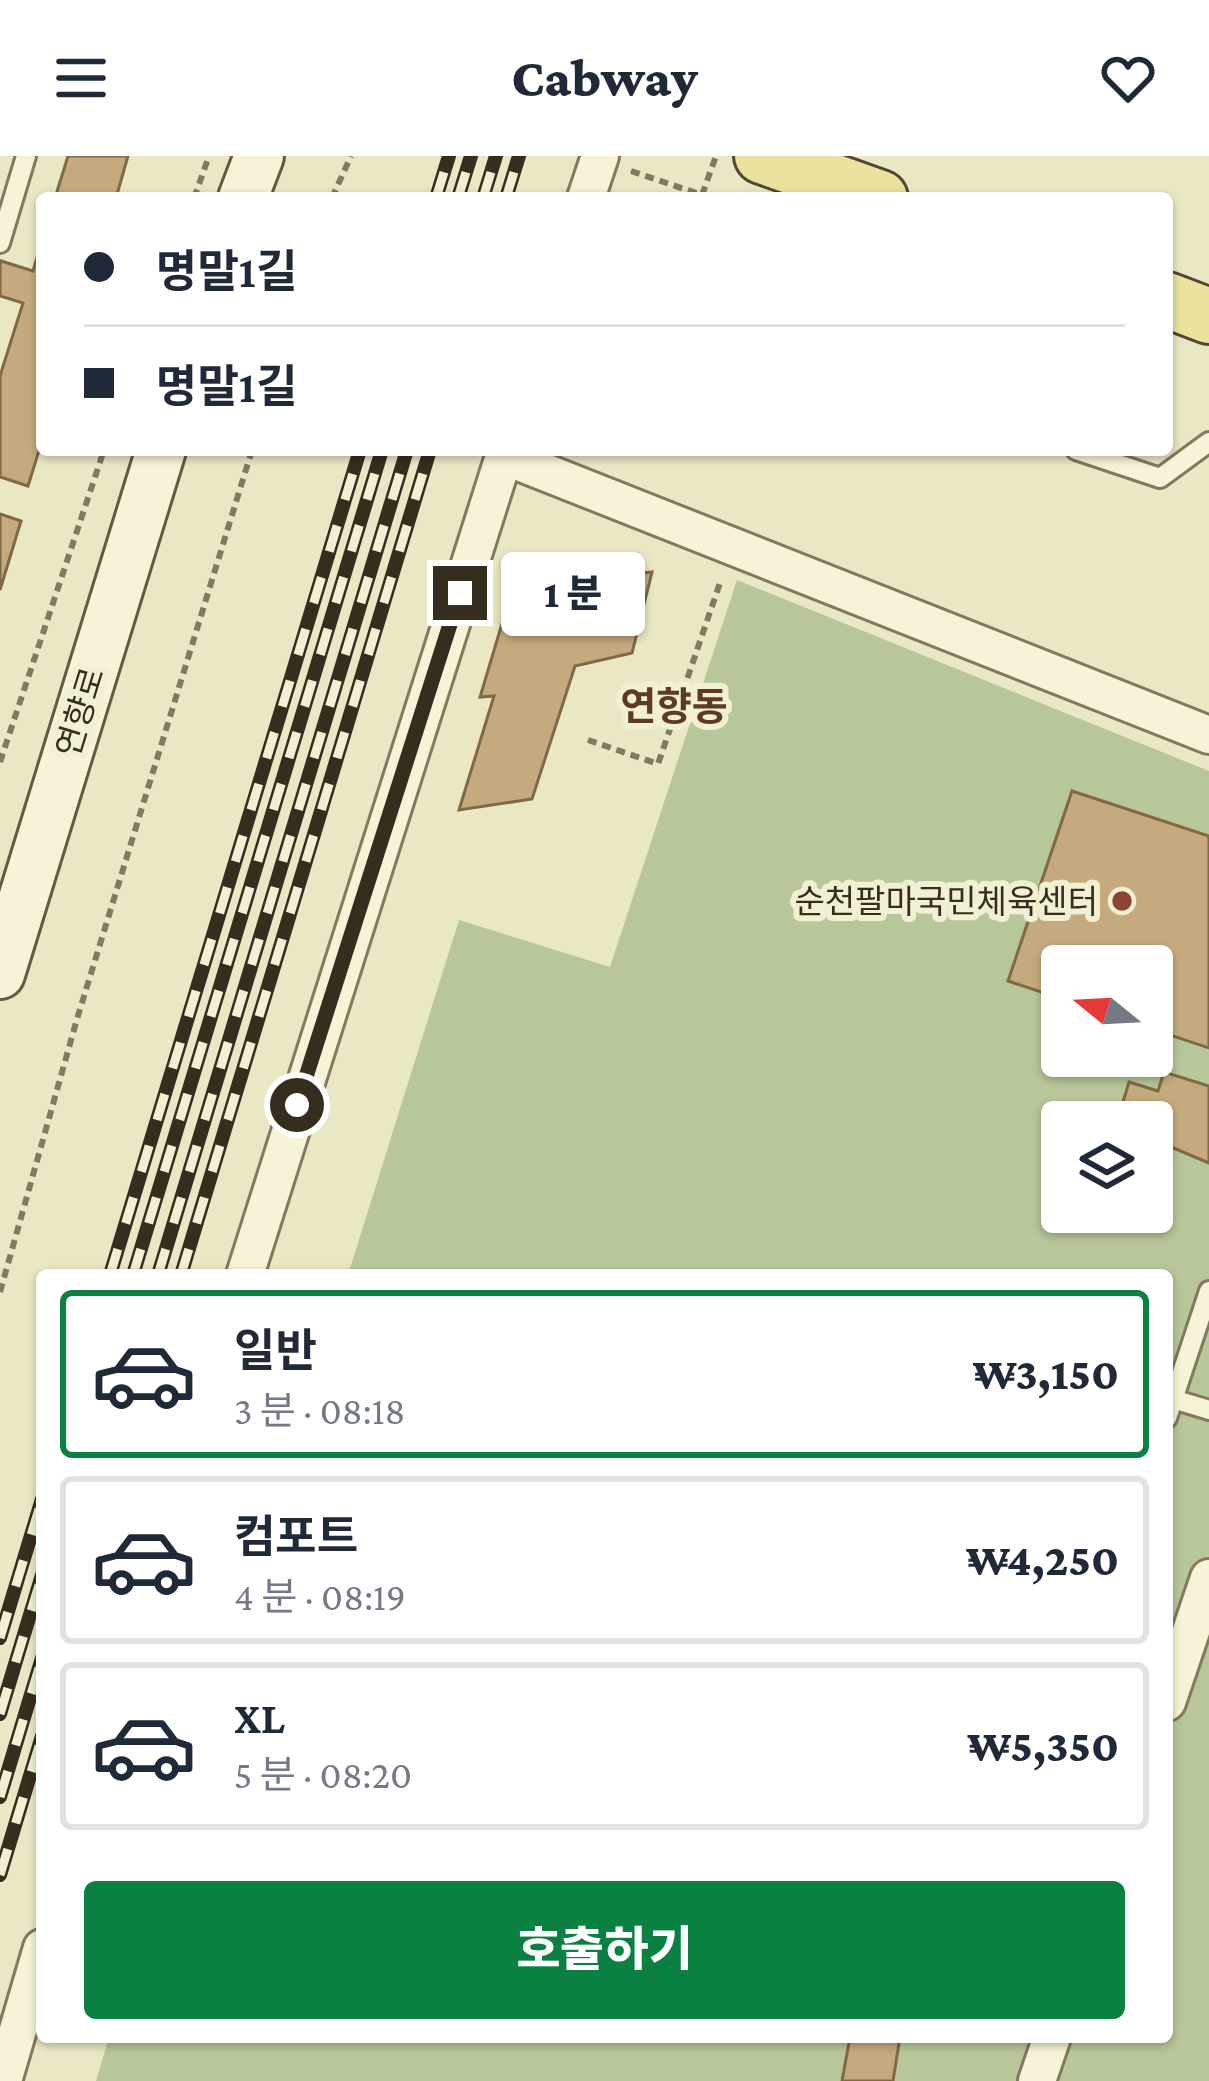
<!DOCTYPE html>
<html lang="ko">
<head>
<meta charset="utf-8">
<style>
	:root { --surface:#fff; --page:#f2f2f3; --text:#1f2937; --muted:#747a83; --line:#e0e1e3; --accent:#0b8043 }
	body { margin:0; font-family:"Crimson Pro","Noto Sans KR",serif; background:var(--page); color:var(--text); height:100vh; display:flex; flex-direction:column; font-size:45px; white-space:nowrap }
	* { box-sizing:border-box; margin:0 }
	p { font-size:39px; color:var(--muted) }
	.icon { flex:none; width:66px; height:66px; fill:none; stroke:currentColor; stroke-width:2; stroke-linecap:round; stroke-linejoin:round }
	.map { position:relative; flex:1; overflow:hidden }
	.details { position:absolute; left:36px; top:1113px; width:1137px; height:774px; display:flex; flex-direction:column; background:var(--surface); border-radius:12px; box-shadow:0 3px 9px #0004 }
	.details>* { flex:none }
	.banner { position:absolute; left:36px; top:36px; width:1137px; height:264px; border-radius:12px; box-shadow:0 3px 9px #0004; display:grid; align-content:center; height:264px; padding:0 48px; background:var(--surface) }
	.needle { width:78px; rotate:288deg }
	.fabs { position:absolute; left:1041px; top:789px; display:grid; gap:24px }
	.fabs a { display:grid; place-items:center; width:132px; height:132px; border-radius:12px; background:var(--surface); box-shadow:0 3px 9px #0004; font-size:60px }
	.end { position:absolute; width:54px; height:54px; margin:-27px; border:15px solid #352e1f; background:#fff; box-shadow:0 0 0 6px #fff }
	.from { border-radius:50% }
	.bubble { position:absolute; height:84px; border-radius:12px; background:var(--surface); box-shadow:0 3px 9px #0004; font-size:39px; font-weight:800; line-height:84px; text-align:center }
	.banner b { display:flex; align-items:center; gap:42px; height:114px; font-size:45px }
	.banner b+b { border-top:3px solid var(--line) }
	.banner i { width:30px; height:30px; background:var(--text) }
	ul { padding:21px 0 0; list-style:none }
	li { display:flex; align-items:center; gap:36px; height:168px; margin:0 24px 18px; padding:0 24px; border:6px solid var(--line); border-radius:12px }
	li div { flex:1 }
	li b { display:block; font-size:45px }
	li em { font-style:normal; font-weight:800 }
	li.on { border-color:var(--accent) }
	li>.icon { width:108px; height:108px; stroke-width:1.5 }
	.cta { display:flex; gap:24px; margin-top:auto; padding:24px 48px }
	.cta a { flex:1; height:138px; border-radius:12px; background:var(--accent); color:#fff; font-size:48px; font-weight:800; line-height:138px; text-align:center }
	header { display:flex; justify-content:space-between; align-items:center; height:156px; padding:0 48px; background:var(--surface); font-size:54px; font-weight:800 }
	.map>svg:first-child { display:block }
	.green { fill:#b8c799; fill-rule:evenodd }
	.building { fill:#c5aa7e; stroke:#806944; stroke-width:3 }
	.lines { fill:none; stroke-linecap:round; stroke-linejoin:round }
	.service-casing { stroke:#83795c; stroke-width:24 }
	.minor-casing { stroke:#83795c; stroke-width:42 }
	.secondary-casing { stroke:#655a40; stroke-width:54 }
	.primary-casing { stroke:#514730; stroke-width:60 }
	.path { stroke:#83795c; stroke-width:6; stroke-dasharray:9 6; stroke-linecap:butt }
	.service { stroke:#f6f3d7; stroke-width:18 }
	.minor { stroke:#f6f3d7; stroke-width:36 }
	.secondary { stroke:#f6f3d7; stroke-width:48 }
	.primary { stroke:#eae29f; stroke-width:54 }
	.rail-casing { stroke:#352e1f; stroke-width:14 }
	.rail { stroke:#f2f0d3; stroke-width:9; stroke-dasharray:27; stroke-linecap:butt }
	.route { stroke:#352e1f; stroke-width:15 }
	.poi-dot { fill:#8d4432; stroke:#f2f0d3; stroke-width:4.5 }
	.labels { text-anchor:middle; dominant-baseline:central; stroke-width:12; stroke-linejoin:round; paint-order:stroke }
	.street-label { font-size:33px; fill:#352e1f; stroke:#f2f0d3 }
	.poi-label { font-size:33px; fill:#352e1f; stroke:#f2f0d3; text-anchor:end }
	.quarter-label { font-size:39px; font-weight:bold; fill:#5d3b22; stroke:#f2f0d3 }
</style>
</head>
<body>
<header><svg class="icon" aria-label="menu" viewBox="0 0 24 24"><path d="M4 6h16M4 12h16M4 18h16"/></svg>Cabway<svg class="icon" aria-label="heart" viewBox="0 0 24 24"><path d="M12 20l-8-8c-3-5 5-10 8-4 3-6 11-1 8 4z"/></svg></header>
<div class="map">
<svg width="1209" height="1925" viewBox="0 0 1209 1925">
	<rect width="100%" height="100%" fill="#eae7c5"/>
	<path class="green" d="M737 424 1209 615V1925H96L109 1881H1167V1119H348L459 764 610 811ZM1062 810H1152V900H1062ZM1062 966H1152V1056H1062Z"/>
	<path class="building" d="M68 0H128L116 42H55Z
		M42 85V285L28 330 0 321V220L23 147 0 140V110L1 105 33 115Z
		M0 358 21 365 0 434Z
		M652 416 632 497 575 510 532 643 459 654 494 540 480 541 513 431Z
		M1072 635 1209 680V892L1152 873V810H1062V843L1008 825Z
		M1164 916 1209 930V1007L1152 983V966H1117L1129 926 1158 935Z
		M850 1881H900L893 1925H842Z"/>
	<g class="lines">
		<defs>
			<path id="service" d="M0 87 26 0
				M1076 294 1160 322 1209 286
				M1173 1243 1209 1254
				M1167 1262 1209 1135"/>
			<path id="minor" d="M586 42 600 0
				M504 300 1209 579
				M245 1119 506 294
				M1167 1546 1209 1422
				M3 1925 42 1792
				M1037 1925 1052 1881"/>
			<path id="secondary" d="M243 42 259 0
				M0 818 161 294"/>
			<path id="primary" d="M762 0 880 42
				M1167 144 1209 160"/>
		</defs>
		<use href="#service" class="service-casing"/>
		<use href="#minor" class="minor-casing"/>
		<use href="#secondary" class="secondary-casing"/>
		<use href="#primary" class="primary-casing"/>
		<path class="path" d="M631 15 702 39 716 0
			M194 42 209 0
			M332 42 351 0
			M588 584 658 608 721 424
			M0 606 104 294
			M0 1136 77 863 252 294"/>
		<use href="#service" class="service"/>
		<use href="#minor" class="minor"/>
		<use href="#secondary" class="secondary"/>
		<use href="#primary" class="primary"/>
		<defs>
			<path id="rail" d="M436 42 449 0
				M458 42 471 0
				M483 42 496 0
				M506 42 519 0
				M110 1119 360 294
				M133 1119 382 294
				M158 1119 407 294
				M181 1119 430 294
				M0 1482 42 1343
				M0 1558 42 1419
				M0 1641 42 1502
				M0 1719 42 1580"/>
		</defs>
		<use href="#rail" class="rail-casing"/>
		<use href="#rail" class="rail"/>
	</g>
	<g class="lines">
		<path class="route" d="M297 949 460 437"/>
	</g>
	<circle class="poi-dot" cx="1122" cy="745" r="12"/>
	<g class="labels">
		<g class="street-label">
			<text transform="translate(80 556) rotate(-73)">연향로</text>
		</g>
		<g class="poi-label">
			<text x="1098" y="745">순천팔마국민체육센터</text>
		</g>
		<g class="quarter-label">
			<text x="674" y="550">연향동</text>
		</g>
	</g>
</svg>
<div class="fabs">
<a><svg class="needle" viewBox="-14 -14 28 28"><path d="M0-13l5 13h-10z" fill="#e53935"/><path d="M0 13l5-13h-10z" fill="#747a83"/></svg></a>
<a><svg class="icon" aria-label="layers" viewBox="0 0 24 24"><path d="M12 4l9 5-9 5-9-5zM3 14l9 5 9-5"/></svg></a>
</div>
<i class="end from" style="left:297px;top:949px"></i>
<i class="end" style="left:460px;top:437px"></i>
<div class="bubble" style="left:501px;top:396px;width:144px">1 분</div>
<div class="banner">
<b><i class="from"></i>명말1길</b>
<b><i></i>명말1길</b>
</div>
<section class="details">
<ul>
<li class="on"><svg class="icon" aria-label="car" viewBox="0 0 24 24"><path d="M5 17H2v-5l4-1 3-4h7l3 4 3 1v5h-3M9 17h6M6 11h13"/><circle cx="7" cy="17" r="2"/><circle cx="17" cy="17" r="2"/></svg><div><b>일반</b><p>3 분 · 08:18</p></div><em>₩3,150</em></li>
<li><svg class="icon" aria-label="car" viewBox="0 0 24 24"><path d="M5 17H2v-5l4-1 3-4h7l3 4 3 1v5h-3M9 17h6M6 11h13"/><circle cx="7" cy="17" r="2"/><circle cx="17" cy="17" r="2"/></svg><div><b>컴포트</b><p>4 분 · 08:19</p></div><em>₩4,250</em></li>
<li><svg class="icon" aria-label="car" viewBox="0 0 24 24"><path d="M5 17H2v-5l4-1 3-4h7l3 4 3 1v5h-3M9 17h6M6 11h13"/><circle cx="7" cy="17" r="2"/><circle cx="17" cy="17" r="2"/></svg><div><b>XL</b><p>5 분 · 08:20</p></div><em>₩5,350</em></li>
</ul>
<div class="cta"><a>호출하기</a></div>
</section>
</div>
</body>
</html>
